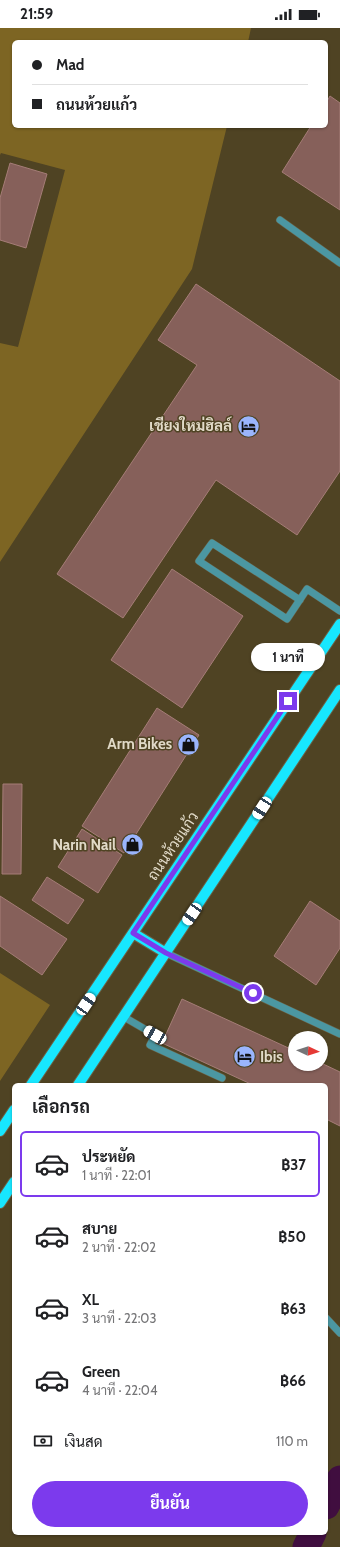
<!DOCTYPE html>
<html lang="th">
<head>
<meta charset="utf-8">
<style>
	:root { --surface:#fff; --page:#f2f2f2; --text:#202124; --muted:#757577; --line:#e0e0e0; --accent:#7c3aed }
	body { margin:0; font-family:Cabin,Sarabun,sans-serif; background:var(--page); color:var(--text); height:100vh; display:flex; flex-direction:column; font-size:15px; white-space:nowrap }
	* { box-sizing:border-box; margin:0 }
	p { font-size:13px; color:var(--muted) }
	.icon { flex:none; width:22px; height:22px; fill:none; stroke:currentColor; stroke-width:2; stroke-linecap:round; stroke-linejoin:round }
	.map { position:relative; flex:1; overflow:hidden }
	.sheet { position:absolute; left:12px; top:1055px; width:316px; height:452px; display:flex; flex-direction:column; background:var(--surface); border-radius:6px; box-shadow:0 1px 3px #0004 }
	.sheet>* { flex:none }
	.top-card { position:absolute; left:12px; top:12px; width:316px; height:88px; border-radius:6px; box-shadow:0 1px 3px #0004; display:grid; align-content:center; height:88px; padding:0 20px; background:var(--surface) }
	.needle { width:26px; rotate:94deg }
	.fabs { position:absolute; left:288px; top:1003px; display:grid; gap:8px }
	.fabs a { display:grid; place-items:center; width:40px; height:40px; border-radius:50%; background:var(--surface); box-shadow:0 1px 3px #0004; font-size:20px }
	.end { position:absolute; width:18px; height:18px; margin:-9px; border:5px solid #7c3aed; background:#fff; box-shadow:0 0 0 2px #fff }
	.from { border-radius:50% }
	.bubble { position:absolute; height:28px; border-radius:14px; background:var(--surface); box-shadow:0 1px 3px #0004; font-size:13px; font-weight:700; line-height:28px; text-align:center }
	.car { position:absolute; width:12px; height:24px; margin:-12px -6px; border-radius:5px; box-shadow:0 0 3px 1px #0007; background:linear-gradient(#fff 24%,#345 0 40%,#fff 0 76%,#345 0 86%,#fff 0) }
	.top-card b { display:flex; align-items:center; gap:14px; height:38px; font-size:15px }
	.top-card b+b { border-top:1px solid var(--line) }
	.top-card i { width:10px; height:10px; background:var(--text) }
	ul { padding:0; list-style:none }
	li { display:flex; align-items:center; gap:12px; height:66px; margin:0 8px 6px; padding:0 12px; border:2px solid transparent; border-radius:6px }
	li div { flex:1 }
	li b { display:block; font-size:15px }
	li em { font-style:normal; font-weight:700 }
	li.active { border-color:var(--accent) }
	li>.icon { width:36px; height:36px; stroke-width:1.5 }
	h2 { padding:0 20px; font-size:18px; line-height:48px }
	.pay { display:flex; align-items:center; gap:10px; height:44px; padding:0 20px; font-size:15px }
	.pay p { margin-inline-start:auto }
	.cta { display:flex; gap:8px; margin-top:auto; padding:8px 20px }
	.cta a { flex:1; height:46px; border-radius:24px; background:var(--accent); color:#fff; font-size:16px; font-weight:700; line-height:46px; text-align:center }
	.status { display:flex; justify-content:space-between; align-items:center; height:28px; padding:0 20px; background:var(--surface); direction:ltr }
	.status svg { height:11px; fill:currentColor }
	.map>svg:first-child { display:block }
	.green { fill:#7d6523 }
	.lines { fill:none; stroke-linecap:round; stroke-linejoin:round }
	.canal { stroke:#400e3f; stroke-width:27 }
	.building { fill:#86605a; stroke:#a57d77 }
	.minor-casing { stroke:#6c6144; stroke-width:8 }
	.major-casing { stroke:#6c6144; stroke-width:12 }
	.minor { stroke:#4b97a2; stroke-width:7 }
	.major { stroke:#17e7ff; stroke-width:10 }
	.route { stroke:#7c3aed; stroke-width:5 }
	.labels { text-anchor:middle; dominant-baseline:central; stroke-width:3; stroke-linejoin:round; paint-order:stroke }
	.poi-label { font-size:15px; font-weight:bold; fill:#e1dac8; stroke:#4f4323; text-anchor:end }
	.street-label { font-size:15px; fill:#e1dac8; stroke:#4f4323 }
</style>
</head>
<body>
<div class="status"><b>21:59</b><svg viewBox="0 0 49 12"><path d="M0 12V9h3v3zM5 12V6h3v6zM10 12V3h3v9zM15 12V0h3v12zM26 1h20v11H26zM47 4h2v5h-2z"/></svg></div>
<div class="map">
<svg width="340" height="1519" viewBox="0 0 340 1519">
	<rect width="100%" height="100%" fill="#4f4323"/>
	<path class="green" d="M0 0H251L248 14H14V98H227L192 241 0 534V315L18 319 65 142 1 125 0 127Z
		M0 945 50 977 0 1053Z"/>
	<g class="lines">
		<path class="canal" d="M326 1478 340 1451
			M306 1519 313 1505"/>
	</g>
	<path class="building" d="M330 68 340 75V182L282 144 311 98H326V75Z
		M10 135 47 146 26 220 0 212V170Z
		M196 256 340 353V443L297 507 216 452 123 590 57 546 197 337 158 312Z
		M172 541 243 588 182 680 111 632Z
		M157 680 199 707 124 825 82 798Z
		M3 756H22L21 846H2Z
		M82 801 122 827 98 865 58 839Z
		M47 849 84 872 68 896 32 872Z
		M0 868 67 911 42 947 0 918Z
		M310 873 340 893V920L316 957 274 928Z
		M182 971 295 1023V1036L321 1035 340 1044V1098L326 1091V1057H253L162 1015Z"/>
	<g class="lines">
		<defs>
			<path id="minor" d="M280 192 340 235
				M300 572 212 515 199 533 287 591 307 561 340 583
				M166 925 340 1006
				M124 989 155 1007 150 1017 222 1050
				M155 1007 163 1011
				M326 1290 340 1305"/>
			<path id="major" d="M133 905 166 925
				M31 1057 340 596
				M78 1057 340 662
				M0 1103 14 1082
				M0 1175 14 1154"/>
		</defs>
		<use href="#minor" class="minor-casing"/>
		<use href="#major" class="major-casing"/>
		<use href="#minor" class="minor"/>
		<use href="#major" class="major"/>
	</g>
	<g class="lines">
		<path class="route" d="M253 965 166 925 133 905 288 673"/>
	</g>
	<defs>
		<symbol id="hotel-disc" viewBox="-11 -11 22 22"><circle r="9.5" fill="#9ab5fd" stroke="#4f4323"/><path d="M-6-4.5h1.5V1H6V5H4.5V3h-9V5H-6ZM-4 0a1.8 1.8 0 1 1 3.6 0ZM.5 0V-2.5h3Q6-2.5 6 0Z" fill="#111"/></symbol>
		<symbol id="shop-disc" viewBox="-11 -11 22 22"><circle r="9.5" fill="#9ab5fd" stroke="#4f4323"/><path d="M-5-2.5h2.3a2.7 3.5 0 0 1 5.4 0H5L5.5 6h-11ZM-1.5-2.5h3a1.5 2.3 0 0 0-3 0Z" fill="#111"/></symbol>
	</defs>
	<g fill-rule="evenodd">
		<use href="#hotel-disc" x="236" y="386" width="25" height="25"/>
		<use href="#shop-disc" x="176" y="704" width="25" height="25"/>
		<use href="#shop-disc" x="120" y="804" width="25" height="25"/>
		<use href="#hotel-disc" x="232" y="1016" width="25" height="25"/>
	</g>
	<g class="labels">
		<g class="poi-label">
			<text x="232" y="398">เชียงใหม่ฮิลล์</text>
			<text x="172" y="716">Arm Bikes</text>
			<text x="116" y="817">Narin Nail</text>
			<text x="260" y="1029" text-anchor="start">Ibis</text>
		</g>
		<g class="street-label">
			<text transform="translate(173 818) rotate(-56)">ถนนห้วยแก้ว</text>
		</g>
	</g>
</svg>
<div class="fabs">
<a><svg class="needle" viewBox="-14 -14 28 28"><path d="M0-13l5 13h-10z" fill="#e53935"/><path d="M0 13l5-13h-10z" fill="#757577"/></svg></a>
</div>
<i class="end from" style="left:253px;top:965px"></i>
<i class="end" style="left:288px;top:673px"></i>
<div class="bubble" style="left:251px;top:615px;width:74px">1 นาที</div>
<i class="car" style="left:262px;top:780px;rotate:213deg"></i>
<i class="car" style="left:192px;top:886px;rotate:214deg"></i>
<i class="car" style="left:86px;top:976px;rotate:34deg"></i>
<i class="car" style="left:155px;top:1007px;rotate:300deg"></i>
<div class="top-card">
<b><i class="from"></i>Mad</b>
<b><i></i>ถนนห้วยแก้ว</b>
</div>
<section class="sheet">
<h2>เลือกรถ</h2>
<ul>
<li class="active"><svg class="icon" aria-label="car" viewBox="0 0 24 24"><path d="M5 17H2v-5l4-1 3-4h7l3 4 3 1v5h-3M9 17h6M6 11h13"/><circle cx="7" cy="17" r="2"/><circle cx="17" cy="17" r="2"/></svg><div><b>ประหยัด</b><p>1 นาที · 22:01</p></div><em>฿37</em></li>
<li><svg class="icon" aria-label="car" viewBox="0 0 24 24"><path d="M5 17H2v-5l4-1 3-4h7l3 4 3 1v5h-3M9 17h6M6 11h13"/><circle cx="7" cy="17" r="2"/><circle cx="17" cy="17" r="2"/></svg><div><b>สบาย</b><p>2 นาที · 22:02</p></div><em>฿50</em></li>
<li><svg class="icon" aria-label="car" viewBox="0 0 24 24"><path d="M5 17H2v-5l4-1 3-4h7l3 4 3 1v5h-3M9 17h6M6 11h13"/><circle cx="7" cy="17" r="2"/><circle cx="17" cy="17" r="2"/></svg><div><b>XL</b><p>3 นาที · 22:03</p></div><em>฿63</em></li>
<li><svg class="icon" aria-label="car" viewBox="0 0 24 24"><path d="M5 17H2v-5l4-1 3-4h7l3 4 3 1v5h-3M9 17h6M6 11h13"/><circle cx="7" cy="17" r="2"/><circle cx="17" cy="17" r="2"/></svg><div><b>Green</b><p>4 นาที · 22:04</p></div><em>฿66</em></li>
</ul>
<div class="pay"><svg class="icon" aria-label="cash" viewBox="0 0 24 24"><path d="M3 7h18v10H3z"/><circle cx="12" cy="12" r="2"/></svg>เงินสด<p>110 m</p></div>
<div class="cta"><a>ยืนยัน</a></div>
</section>
</div>
</body>
</html>
